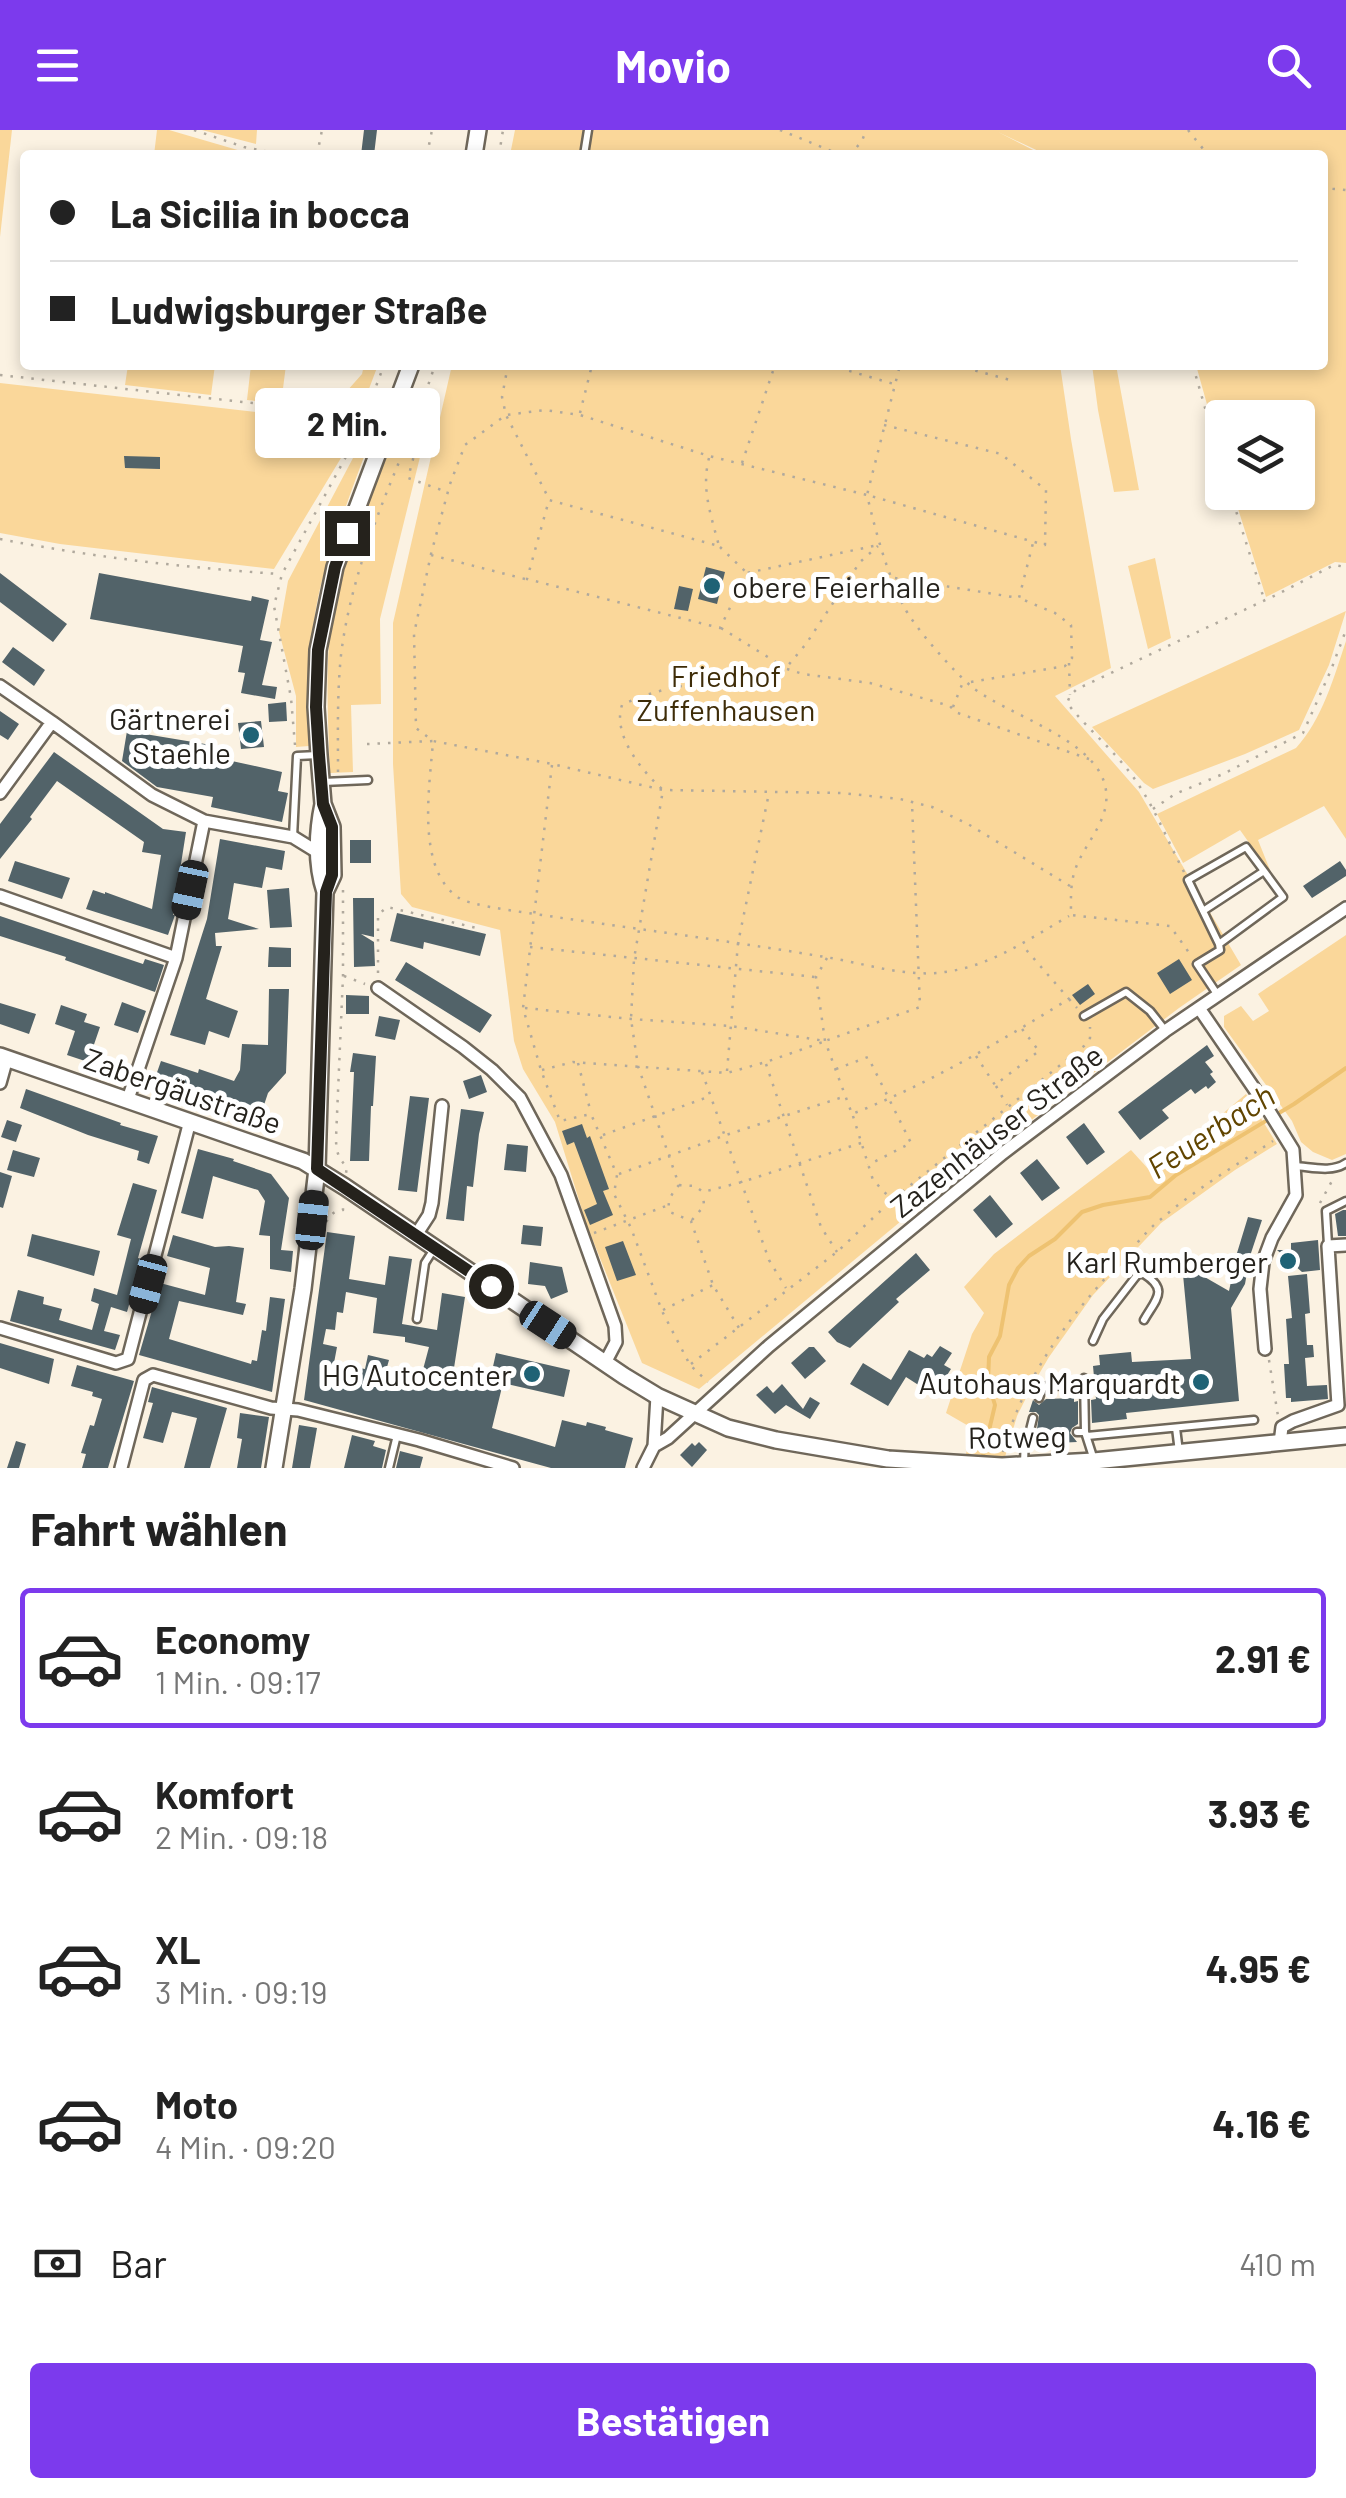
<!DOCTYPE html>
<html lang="de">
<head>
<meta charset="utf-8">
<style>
	:root { --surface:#fff; --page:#f2f2f2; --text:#222; --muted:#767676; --line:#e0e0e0; --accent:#7c3aed }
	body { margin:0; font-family:Barlow,sans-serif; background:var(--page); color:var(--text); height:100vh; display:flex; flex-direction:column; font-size:38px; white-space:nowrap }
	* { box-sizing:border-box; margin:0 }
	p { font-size:32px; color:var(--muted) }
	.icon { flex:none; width:55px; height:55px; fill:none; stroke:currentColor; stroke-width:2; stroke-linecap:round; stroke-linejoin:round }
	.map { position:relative; height:1338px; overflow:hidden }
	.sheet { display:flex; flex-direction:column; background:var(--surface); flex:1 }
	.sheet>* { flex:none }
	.hud { position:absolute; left:20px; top:20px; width:1308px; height:220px; border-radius:10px; box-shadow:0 5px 15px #0003; display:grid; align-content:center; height:220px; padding:0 30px; background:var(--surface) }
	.controls { position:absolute; left:1205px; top:270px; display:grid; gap:20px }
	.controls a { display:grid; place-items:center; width:110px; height:110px; border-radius:10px; background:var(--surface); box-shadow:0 5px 15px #0003; font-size:50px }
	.end { position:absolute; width:45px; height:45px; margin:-22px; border:12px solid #25221c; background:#fff; box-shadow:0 0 0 5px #fff }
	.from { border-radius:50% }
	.bubble { position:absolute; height:70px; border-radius:10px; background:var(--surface); box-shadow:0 5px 15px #0003; font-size:32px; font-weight:700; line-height:70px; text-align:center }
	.car { position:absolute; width:30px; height:60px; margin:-30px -15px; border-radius:12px; box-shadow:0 0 8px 2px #0007; background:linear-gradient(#222 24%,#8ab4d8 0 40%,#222 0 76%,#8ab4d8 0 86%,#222 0) }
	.hud b { display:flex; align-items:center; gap:35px; height:95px; font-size:38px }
	.hud b+b { border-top:2px solid var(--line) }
	.hud i { width:25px; height:25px; background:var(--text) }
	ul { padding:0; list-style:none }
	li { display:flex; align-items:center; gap:30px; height:140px; margin:0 20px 15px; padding:0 10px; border:5px solid transparent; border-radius:10px }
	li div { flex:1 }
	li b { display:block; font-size:38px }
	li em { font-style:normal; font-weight:700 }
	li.on { border-color:var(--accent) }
	li>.icon { width:90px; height:90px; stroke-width:1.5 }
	h2 { padding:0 30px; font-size:45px; line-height:120px }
	.pay { display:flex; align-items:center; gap:25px; height:110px; padding:0 30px; font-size:38px }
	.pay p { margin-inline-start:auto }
	.primary-button { display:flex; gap:20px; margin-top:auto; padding:20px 30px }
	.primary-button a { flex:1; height:115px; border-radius:10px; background:var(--accent); color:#fff; font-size:40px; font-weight:700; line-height:115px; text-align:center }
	header { display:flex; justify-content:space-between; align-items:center; height:130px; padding:0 30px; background:var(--accent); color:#fff; font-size:45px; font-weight:700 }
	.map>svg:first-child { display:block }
	.green { fill:#fad79a }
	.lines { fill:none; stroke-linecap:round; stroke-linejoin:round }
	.stream { stroke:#eec271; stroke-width:4 }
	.building { fill:#526369; fill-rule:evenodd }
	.service-casing { stroke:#6f675a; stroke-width:11 }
	.minor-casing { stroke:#6f675a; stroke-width:16 }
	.secondary-casing { stroke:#6f675a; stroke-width:20 }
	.path { stroke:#b0a99d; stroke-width:2.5; stroke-dasharray:2.5 8; stroke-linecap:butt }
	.service { stroke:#fff; stroke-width:6 }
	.minor { stroke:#fff; stroke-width:11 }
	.secondary { stroke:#fff; stroke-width:15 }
	.route { stroke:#25221c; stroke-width:12 }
	.poi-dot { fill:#1f6275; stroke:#fff; stroke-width:4 }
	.labels { text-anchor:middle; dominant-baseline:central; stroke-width:10; stroke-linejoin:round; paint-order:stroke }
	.poi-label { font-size:30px; fill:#25221c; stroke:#fff; text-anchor:end }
	.park-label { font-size:30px; fill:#3e2c08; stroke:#fff }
	.street-label { font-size:30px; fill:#25221c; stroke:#fff }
	.water-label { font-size:32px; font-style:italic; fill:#614500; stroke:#fff }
</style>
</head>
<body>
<header><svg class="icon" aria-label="menu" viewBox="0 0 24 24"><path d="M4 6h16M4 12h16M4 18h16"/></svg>Movio<svg class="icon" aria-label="search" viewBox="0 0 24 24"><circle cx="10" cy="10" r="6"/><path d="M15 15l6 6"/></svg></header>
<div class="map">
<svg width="1346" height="1338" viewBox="0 0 1346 1338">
	<rect width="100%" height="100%" fill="#fbf2e2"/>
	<path class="green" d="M0 0H12L0 107Z
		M157 0H169L241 21V25H154Z
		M202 0H257L256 14Z
		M515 0H1346V433L1335 432 1266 467 1233 363 1298 362V288H1222V328L1196 235H1322V25H1047L998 2 1043 25H510Z
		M128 235H215L211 265 125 255Z
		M251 235H286L281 274 247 270Z
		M364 235H378L364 272 339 280V270L362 244Z
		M452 235H1060L1071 309 1111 538 1055 566 1139 662 1241 835 1179 878 930 1067 699 1259 642 1233 586 1093 555 992 523 939 514 911 500 800 412 777 401 764 393 634V493Z
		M1092 235H1116L1139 360 1114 362 1098 280Z
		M0 253 354 293 344 323 274 439 60 414 0 403Z
		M370 286H379C360 339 338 393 323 447 309 497 307 564 309 616L296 617V566L279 502 288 451 362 311Z
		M400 313 421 323 380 489 381 574 351 575 353 642 330 643C328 586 324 529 334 473 344 418 370 365 393 314Z
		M1155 428 1171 508 1148 519 1128 436Z
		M1346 481 1329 535 1299 600 1245 624 1153 659 1144 653 1092 597Z
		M1346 511V709L1324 676 1258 710 1272 745 1240 700 1183 733 1157 684 1296 618C1322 590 1334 547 1346 511Z
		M1346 805V1024L1332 1030 1313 1022 1301 1012 1292 991 1224 897V886L1241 876 1253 891 1269 881 1258 864Z
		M1246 964 1277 1014 1235 1040 1161 1093 1093 1165 1049 1227 1032 1256 1017 1286 1005 1327 966 1324 972 1298 946 1283 972 1204 984 1183 964 1157 994 1124 1131 1020 1152 1043Z"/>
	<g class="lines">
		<path class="stream" d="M982 1330 995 1275 988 1252 989 1227 1000 1206 1009 1155 1018 1138 1029 1126 1055 1109 1082 1082 1103 1075 1150 1067 1176 1045 1294 974 1346 938"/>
	</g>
	<path class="building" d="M364 0H377L374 25H361Z
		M124 326 160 327V339L125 338Z
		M706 437 725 442 717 474 698 469Z
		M0 443 67 494 53 512 0 472Z
		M99 443 251 471 252 466 269 470 260 510 272 512 262 555 277 557 275 569 241 563 245 543 238 542 243 516 90 489Z
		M679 456 693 459 688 481 674 479Z
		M13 517 45 540 34 556 2 532Z
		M286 572 287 591 269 592 268 574Z
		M0 581 19 594 8 610 0 605Z
		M261 591 264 617 241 619 238 593Z
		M127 601 229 618V621L200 624 282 642 278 661 288 663 282 692 211 677 213 667 157 657 122 631Z
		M54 622 163 699 186 702 173 785H175L168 805 86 779 93 760 105 764V762L152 779 161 725 142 722 144 712 57 651 30 687 32 689 0 729V694Z
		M220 709 285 721 282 740 266 737 262 758 234 753 228 789 259 799 215 803 216 816H222L206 869 238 881 229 908 209 901 205 915 170 905 207 789Z
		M350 710H371V733H350Z
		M15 731 70 748 62 769 8 751Z
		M1340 731 1346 740V746L1312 768 1303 756Z
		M289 758 292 797 270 798 267 760Z
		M353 768H374V807L361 804 374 812 375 836 354 837Z
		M397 783 486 804 480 826 424 812 423 819 390 811Z
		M0 786 143 834 145 829 164 835 155 862 65 830 66 827 0 806Z
		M269 817 291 818V837H268Z
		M1179 829 1192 850 1170 864 1157 843Z
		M406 832 492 885 480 903 395 850Z
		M1088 854 1095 864 1080 875 1072 865Z
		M269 859H289L286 943 268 963 260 987 154 951 161 931 198 943 199 939 234 951 240 940 242 914 268 915Z
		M346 865 369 866V884H346Z
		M122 872 146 881 138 903 114 895Z
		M0 873 36 884 29 904 0 894Z
		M61 875 87 884 84 892 100 897 88 932 67 925 75 901 55 894Z
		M379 886 400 890 395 910 375 906Z
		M1207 915 1214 926 1205 932 1213 942 1210 944 1216 952 1208 959 1206 956 1195 964 1191 959 1162 980 1169 988 1140 1010 1118 982Z
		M353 923 376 926 373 976H371L369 1031H350L354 942H350Z
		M481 945 487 962 469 969 463 951Z
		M26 959 121 993 120 995 158 1006 149 1034 137 1030 139 1021 88 1005 20 978Z
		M410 966 429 968 417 1062 398 1060Z
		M461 979 484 982 479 1004 473 1057 467 1056 464 1091 446 1089Z
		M7 990 22 995 16 1012 1 1007Z
		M1084 993 1105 1022 1087 1035 1066 1007Z
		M582 994 587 1008 590 1006 609 1059 603 1061 613 1085 590 1095 584 1080 597 1074 574 1012 567 1015 562 1001Z
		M507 1014 528 1016 526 1042 504 1040Z
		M198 1019 234 1029 233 1031 271 1044 289 1068 281 1120 293 1121 291 1142 270 1139V1106L259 1105 265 1071 258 1060 213 1046 203 1089 181 1083Z
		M13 1020 40 1028 34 1047 7 1040Z
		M1037 1029 1060 1058 1042 1071 1020 1043Z
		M0 1042 12 1046 3 1078 0 1077Z
		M133 1053 157 1060 138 1128 142 1129 127 1182 111 1177 104 1201 120 1205 115 1220 10 1191 18 1160 44 1167 43 1174 62 1179 59 1190 92 1200 99 1174 91 1171 94 1158 117 1165 131 1109 117 1105Z
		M990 1065 1013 1094 996 1108 973 1080Z
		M1343 1080H1346V1106H1338L1335 1084Z
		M1248 1087 1262 1090 1250 1126 1245 1154 1231 1178 1239 1271 1126 1283 1127 1289 1092 1293 1091 1270 1096 1269 1093 1236 1100 1235 1099 1225 1131 1222 1132 1232 1191 1229 1182 1134 1229 1161 1237 1123Z
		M523 1095 543 1097 541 1116 521 1114Z
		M327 1102 355 1106 349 1149 385 1155 389 1126 412 1129 402 1194 437 1200 442 1163 465 1167 454 1238 459 1239 455 1251 488 1259 496 1223 570 1240 564 1267 503 1253 492 1298 555 1317 562 1290 586 1296 587 1292 606 1297 605 1300 633 1308 625 1338H551L304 1270ZM346 1162 377 1168 373 1203 405 1207V1212L429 1217 421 1247 387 1237 389 1230 368 1225 365 1239 334 1233 337 1217 323 1214 326 1199 335 1200 337 1182 343 1183Z
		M32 1104 100 1121 94 1146 27 1126Z
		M173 1105 215 1117 229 1116 244 1118 236 1172 246 1174 243 1185 179 1171 169 1209 251 1234 252 1230 257 1231 262 1200 266 1201 270 1167 285 1169 272 1262 139 1225 160 1153 205 1165 210 1138 167 1126Z
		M1318 1110 1320 1140 1302 1142 1277 1120H1291V1113Z
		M623 1111 636 1145 617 1151 605 1117Z
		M916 1123 930 1140 896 1169 899 1172 850 1218 837 1212 828 1202Z
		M530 1132 562 1137 568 1162 551 1169 545 1156 528 1154Z
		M1307 1144 1310 1183 1305 1184 1307 1215H1313L1314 1227 1305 1228 1307 1256 1327 1255 1328 1269 1291 1272V1268H1286L1284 1234H1289L1286 1189 1292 1188 1288 1146Z
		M0 1213 54 1229 49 1254 0 1238Z
		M940 1216 952 1223 944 1235 951 1239 934 1265 906 1247 888 1276 850 1254 863 1233 891 1250 909 1220 924 1228 927 1224 932 1227Z
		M809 1217H814L826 1231 805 1249 791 1233Z
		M77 1235 134 1251 108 1338H82L86 1324 81 1323 90 1295 94 1296 102 1269 92 1266 93 1262 71 1256Z
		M782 1254 803 1279 810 1267 820 1273 810 1289 786 1275 775 1284 756 1265 767 1256 773 1263Z
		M152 1257 227 1278 210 1338H184L197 1288 172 1282 163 1313 143 1308 153 1273 148 1272Z
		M1074 1268V1272L1078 1271V1294L1072 1298 1070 1303 1077 1312 1034 1314 1041 1304 1037 1299 1039 1285 1036 1282H1029L1033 1270 1039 1275 1046 1269Z
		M240 1283 269 1287 261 1338H237L242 1309 237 1308Z
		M299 1295 317 1298 310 1338H292Z
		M352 1305 375 1311 373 1316 386 1320 382 1338H344Z
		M16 1311 26 1314 19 1338H7Z
		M699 1312 707 1320 692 1337 680 1325 692 1313 695 1316Z
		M400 1321 423 1327 420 1338H396Z"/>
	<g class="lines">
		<defs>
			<path id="service" d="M584 25 588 0
				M389 294 419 307
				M323 652 368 650
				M293 707 297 626 318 625
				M1203 781 1188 750 1246 717 1264 741
				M1217 864 1197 834 1220 820 1219 814 1283 767 1264 741 1203 781 1219 814
				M1084 886 1126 862 1150 881 1165 900
				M1295 1036C1312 1037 1331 1043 1346 1033
				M1328 1115 1326 1081 1346 1071
				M417 1189 425 1133 434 1119
				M1093 1211 1103 1189 1134 1149 1138 1144H1144C1169 1160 1156 1169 1144 1190
				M1084 1248 1085 1302
				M1039 1268 1042 1259 1047 1256 1084 1255
				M1176 1298 1179 1322
				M1077 1302H1085L1094 1330
				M1029 1304 1033 1288
				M1087 1306 1254 1290
				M1024 1334 1025 1305H1034
				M389 1338 397 1305"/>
			<path id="minor" d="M0 556 52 592 152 665 204 691 293 707 319 723
				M0 663 52 592
				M0 766 176 828
				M378 858 463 917 492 940 520 968 561 1045 615 1196 616 1212 605 1233
				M1199 878 1264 973 1293 1020 1296 1065 1272 1108 1263 1132 1260 1159 1265 1219
				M0 953 7 928
				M128 969 176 828 204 691
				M416 1105 429 1085 432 1073 442 976
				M0 1198 116 1233 128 1229 190 991
				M1280 1313 1282 1297 1293 1291 1338 1275 1328 1116 1346 1115
				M654 1316 668 1308 769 1216 1003 1023 1165 901 1346 778
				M121 1338 144 1250 153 1245 271 1278 298 1280 419 1310 513 1338
				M643 1338 654 1316 657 1266"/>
			<path id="secondary" d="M474 25 478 0
				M325 762 333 745 332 697 323 674 319 625 316 577 318 520 335 437 411 235
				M0 926 303 1031 345 1057 624 1246 657 1266 728 1298 776 1310 888 1329 1002 1336 1094 1331 1346 1306
				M274 1338 303 1159 317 1039 325 762C316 734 317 703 323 674"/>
		</defs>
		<use href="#service" class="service-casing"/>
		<use href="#minor" class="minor-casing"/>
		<use href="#secondary" class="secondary-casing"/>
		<path class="path" d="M194 0 244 17 285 25
			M780 0 841 25
			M1188 0 1208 25
			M317 25 322 0
			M427 25 432 0
			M499 25 503 0
			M850 25 862 11 866 0
			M1322 58 1346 60
			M508 235 502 267 506 285 549 369
			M829 235 894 254
			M955 235 1010 250
			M1193 236 1222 337
			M0 245 342 283 360 282 372 267
			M380 270 372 267 384 235
			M580 283 592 235
			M415 294 435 235
			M884 295 1001 324 1046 360 1045 415 867 365 900 235
			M416 318 408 348 447 362
			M709 328C701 359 711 385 719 416L549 370 527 449 720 498 747 443 878 415
			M742 333 775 235
			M1230 362 1264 469
			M0 409C92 427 187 438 280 444
			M720 417 747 443
			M431 425 525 449
			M895 448 1019 468 1033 413
			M721 498 779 534 780 543
			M1069 533 1070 565
			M787 539 803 544 870 553 950 576 955 582 1089 629
			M971 552 1065 536 1072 528 1071 495 1055 483 1019 468
			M953 577 963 552
			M367 614 433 611C430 655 415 739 459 768 469 776 538 784 555 787 645 800 736 812 825 827 864 833 906 848 945 842 991 836 1029 809 1069 786
			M295 615 291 568 274 476 282 444 354 312 359 285
			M552 635 523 878 541 940 560 991 591 984 617 1045 614 1064 631 1098 662 1181 690 1235 708 1252
			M338 642C338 603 337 564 341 525 350 451 379 379 408 311
			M1153 679 1175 664 1223 644 1303 603 1331 540 1346 500
			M1184 742C1169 714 1157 683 1140 657 1120 625 1090 602 1067 573L1070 566 1077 559 1278 464 1334 435 1346 437
			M1070 756 968 694 932 677 900 669 841 663 663 660 552 634 433 611 416 598 414 504 431 424 450 354 465 315 506 285 545 280 580 285 709 326 867 365C876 403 886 440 903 475 914 497 953 541 972 557 1007 585 1093 608 1105 655 1113 689 1085 711 1075 740 1070 755 1071 769 1071 785L1170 796 1190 824
			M343 760V846L336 1008C336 1021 338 1028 347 1037L346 1043
			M530 817 815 847
			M827 828 816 847 825 911 852 984C929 954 999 912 1069 869L1022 815
			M378 843V785L387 777 481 799
			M344 846 365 854
			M1069 869 1077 878
			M525 878 631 889 731 896 825 911 920 877 912 673
			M976 926 995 955 1039 921 1022 899
			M578 933 591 983
			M766 934 821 1097 837 1122
			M836 939 868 927 911 1013 868 1035
			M542 940 573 932 727 943 766 932 823 912
			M727 941 738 813 769 663
			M702 942 769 1130 786 1158
			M996 956 1007 975
			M853 986 873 1050 890 1068
			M603 1005 708 967
			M861 1013 742 1052 703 1062 695 1056 679 1055 638 936 631 889 634 829 663 660C642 641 612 605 622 575 668 552 730 549 780 545L806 514 860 432 878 416
			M619 1044 726 1005 843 967
			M679 1055C672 1063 666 1072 670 1082L691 1091 713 1155 739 1198
			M1320 1073 1333 1049
			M692 1090 704 1076 703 1063
			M326 1092C331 1085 333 1081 343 1080V1076
			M594 1103 666 1076
			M663 1180 713 1155
			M1269 1230 1278 1286
			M691 1234 837 1122 892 1070 1084 916 1090 908V897
			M1003 1322C1023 1247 1070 1185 1123 1129 1135 1116 1146 1101 1160 1090 1194 1060 1235 1036 1273 1011"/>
		<use href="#service" class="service"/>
		<use href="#minor" class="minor"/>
		<use href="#secondary" class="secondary"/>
	</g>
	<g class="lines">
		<path class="route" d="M347 403 335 437 318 520 316 577 319 625 323 674 332 697V745L326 762 317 1039 491 1156"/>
	</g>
	<g class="poi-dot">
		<circle cx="712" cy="456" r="10"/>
		<circle cx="251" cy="605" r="10"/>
		<circle cx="1288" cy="1131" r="10"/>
		<circle cx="532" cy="1244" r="10"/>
		<circle cx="1201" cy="1252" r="10"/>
	</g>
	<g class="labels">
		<g class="poi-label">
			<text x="732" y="456" text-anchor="start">obere Feierhalle</text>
			<text x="231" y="588">Gärtnerei<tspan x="231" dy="34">Staehle</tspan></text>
			<text x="1268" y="1131">Karl Rumberger</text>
			<text x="512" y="1244">HG Autocenter</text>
			<text x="1181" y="1252">Autohaus Marquardt</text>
		</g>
		<g class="park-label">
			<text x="726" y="545">Friedhof<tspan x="726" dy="34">Zuffenhausen</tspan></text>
		</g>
		<g class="street-label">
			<text transform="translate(183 960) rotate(19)">Zabergäustraße</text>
			<text transform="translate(996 1000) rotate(-38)">Zazenhäuser Straße</text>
			<text transform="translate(1017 1306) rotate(-1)">Rotweg</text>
		</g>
		<g class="water-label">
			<text transform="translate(1210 1000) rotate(-33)">Feuerbach</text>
		</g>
	</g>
</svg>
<div class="controls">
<a><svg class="icon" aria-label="layers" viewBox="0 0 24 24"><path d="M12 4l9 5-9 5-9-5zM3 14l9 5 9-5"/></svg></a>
</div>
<i class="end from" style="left:491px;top:1156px"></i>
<i class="end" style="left:347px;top:403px"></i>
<div class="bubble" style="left:255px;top:258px;width:185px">2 Min.</div>
<i class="car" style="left:190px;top:760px;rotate:192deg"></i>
<i class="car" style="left:312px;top:1090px;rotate:6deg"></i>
<i class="car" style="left:148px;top:1154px;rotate:195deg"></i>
<i class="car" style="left:548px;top:1195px;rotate:123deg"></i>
<div class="hud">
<b><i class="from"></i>La Sicilia in bocca</b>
<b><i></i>Ludwigsburger Straße</b>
</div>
</div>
<section class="sheet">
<h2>Fahrt wählen</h2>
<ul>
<li class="on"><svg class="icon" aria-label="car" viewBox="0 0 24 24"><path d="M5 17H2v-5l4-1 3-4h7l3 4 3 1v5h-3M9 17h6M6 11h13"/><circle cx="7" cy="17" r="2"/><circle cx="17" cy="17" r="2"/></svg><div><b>Economy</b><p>1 Min. · 09:17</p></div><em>2.91 €</em></li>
<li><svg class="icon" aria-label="car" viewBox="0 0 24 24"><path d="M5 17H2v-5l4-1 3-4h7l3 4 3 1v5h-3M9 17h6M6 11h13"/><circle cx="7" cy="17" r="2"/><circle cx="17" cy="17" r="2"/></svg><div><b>Komfort</b><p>2 Min. · 09:18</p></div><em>3.93 €</em></li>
<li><svg class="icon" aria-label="car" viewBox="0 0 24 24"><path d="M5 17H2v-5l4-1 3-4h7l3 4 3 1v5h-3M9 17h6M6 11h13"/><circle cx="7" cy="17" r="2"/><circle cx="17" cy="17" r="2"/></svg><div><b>XL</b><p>3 Min. · 09:19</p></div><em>4.95 €</em></li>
<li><svg class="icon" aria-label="car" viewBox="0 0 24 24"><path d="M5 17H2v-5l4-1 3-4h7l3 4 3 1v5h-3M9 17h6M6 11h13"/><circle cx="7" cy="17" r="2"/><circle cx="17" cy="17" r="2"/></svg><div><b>Moto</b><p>4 Min. · 09:20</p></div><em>4.16 €</em></li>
</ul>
<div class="pay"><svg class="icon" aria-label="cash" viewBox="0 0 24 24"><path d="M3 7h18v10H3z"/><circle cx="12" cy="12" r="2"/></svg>Bar<p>410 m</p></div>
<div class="primary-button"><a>Bestätigen</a></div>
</section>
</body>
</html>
